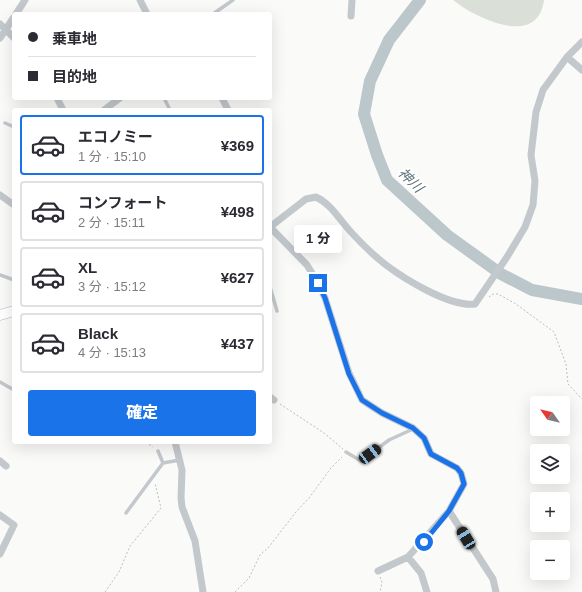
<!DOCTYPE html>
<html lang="ja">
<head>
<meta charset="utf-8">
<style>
	:root { --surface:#fff; --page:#f7f7f7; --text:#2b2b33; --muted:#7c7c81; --line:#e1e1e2; --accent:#1a73e8 }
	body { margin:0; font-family:Arial,"Noto Sans JP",sans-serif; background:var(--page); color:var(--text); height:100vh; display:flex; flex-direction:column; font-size:15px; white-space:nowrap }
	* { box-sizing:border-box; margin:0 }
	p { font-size:13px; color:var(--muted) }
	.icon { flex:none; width:22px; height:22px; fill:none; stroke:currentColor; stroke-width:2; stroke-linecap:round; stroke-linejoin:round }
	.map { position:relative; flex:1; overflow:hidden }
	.details { position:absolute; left:12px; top:108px; width:260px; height:336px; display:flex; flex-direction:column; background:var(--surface); border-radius:4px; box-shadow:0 4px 16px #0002 }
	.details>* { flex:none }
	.hud { position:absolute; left:12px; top:12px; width:260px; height:88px; border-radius:4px; box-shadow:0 4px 16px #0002; display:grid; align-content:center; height:88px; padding:0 16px; background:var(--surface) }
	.needle { width:26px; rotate:304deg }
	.controls { position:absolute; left:530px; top:396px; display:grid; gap:8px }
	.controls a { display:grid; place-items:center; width:40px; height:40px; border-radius:4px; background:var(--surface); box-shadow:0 4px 16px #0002; font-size:20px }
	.end { position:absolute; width:18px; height:18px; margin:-9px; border:5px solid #1a73e8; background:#fff; box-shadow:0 0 0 2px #fff }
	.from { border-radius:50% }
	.bubble { position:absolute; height:28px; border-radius:4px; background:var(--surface); box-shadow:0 4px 16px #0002; font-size:13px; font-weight:800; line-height:28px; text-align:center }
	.car { position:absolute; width:12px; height:24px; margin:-12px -6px; border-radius:5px; box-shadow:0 0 3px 1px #0007; background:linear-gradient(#222 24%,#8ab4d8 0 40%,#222 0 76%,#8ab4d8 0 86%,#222 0) }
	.hud b { display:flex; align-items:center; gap:14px; height:38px; font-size:15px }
	.hud b+b { border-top:1px solid var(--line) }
	.hud i { width:10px; height:10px; background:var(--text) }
	ul { padding:7px 0 0; list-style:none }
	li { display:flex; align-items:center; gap:12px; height:60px; margin:0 8px 6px; padding:0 8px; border:2px solid var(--line); border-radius:4px }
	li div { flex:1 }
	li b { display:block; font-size:15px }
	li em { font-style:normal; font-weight:800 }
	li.on { border-color:var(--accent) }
	li>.icon { width:36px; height:36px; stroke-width:1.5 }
	.cta { display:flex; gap:8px; margin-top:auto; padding:8px 16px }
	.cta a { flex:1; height:46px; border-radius:4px; background:var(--accent); color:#fff; font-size:16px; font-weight:800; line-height:46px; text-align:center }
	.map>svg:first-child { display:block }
	.green { fill:#dadfd7 }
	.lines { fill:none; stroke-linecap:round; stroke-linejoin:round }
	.river { stroke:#bbc7cb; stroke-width:12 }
	.secondary-casing { stroke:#b3babf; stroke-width:11 }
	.path { stroke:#bbbfc2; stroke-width:1; stroke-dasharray:2 2; stroke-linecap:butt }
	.lane { stroke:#c3c8cc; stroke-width:3.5 }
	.street { stroke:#c3c8cc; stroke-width:7 }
	.secondary { stroke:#fff; stroke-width:10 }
	.route { stroke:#1a73e8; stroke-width:5 }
	.labels { text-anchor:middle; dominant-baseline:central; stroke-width:4; stroke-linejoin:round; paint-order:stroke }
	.water-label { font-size:14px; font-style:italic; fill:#60757c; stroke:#fff }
</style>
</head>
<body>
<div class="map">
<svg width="582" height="592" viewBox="0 0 582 592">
	<rect width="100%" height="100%" fill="#fafaf8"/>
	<path class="green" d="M453 0H544C539 38 501 27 477 15 468 11 460 5 453 0Z"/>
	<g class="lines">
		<path class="river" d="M420 0 389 40 370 81 364 114 377 155 387 180 447 235 501 274 532 290 582 299"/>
		<defs>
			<path id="secondary" d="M0 315 14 311"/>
		</defs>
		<use href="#secondary" class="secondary-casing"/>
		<path class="path" d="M489 297 493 294H498L516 304 554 332 566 364 568 384 582 399
			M280 404 324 433 343 449
			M146 442 153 447
			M380 577 382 582 380 592
			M105 592 119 572 130 546 161 508 155 483
			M235 592 249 578 260 555 268 548 296 512 309 498 331 468 342 457"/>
		<path class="lane" d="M213 14 233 0
			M164 98 170 110
			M5 123 14 127
			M0 275 14 280
			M270 287 277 311
			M0 382 14 390
			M158 451 163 463 180 460
			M346 452 361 461 389 440 413 429
			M126 513 163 463"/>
		<path class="street" d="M140 0 147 14
			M16 14 25 0
			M351 16 352 0
			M0 24 14 38
			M0 38 14 17
			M567 57 582 70
			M57 98 63 110
			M222 98 228 110
			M104 110 120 98
			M0 195 14 205
			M270 227 306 199 316 197C331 204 339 219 350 231 361 243 373 255 386 265 406 280 450 307 475 304L507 257 525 227 533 205 535 181 531 155 536 112 543 90 567 57 582 42
			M270 227 307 265 318 283 325 298 349 373 362 400 382 413 413 428 424 438 431 454 457 468 461 473 464 484 449 511 493 579 496 592
			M270 397 274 400
			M175 442 182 470 181 498 182 507 195 541 203 592
			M0 461 6 466
			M0 515 14 525 0 554
			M408 557 421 573 427 592
			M378 571 408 557 449 511"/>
		<use href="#secondary" class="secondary"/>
	</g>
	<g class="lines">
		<path class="route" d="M318 283 325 298 349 374 362 400 382 413 413 428 424 438 431 454 457 468 461 473 464 484 449 511 424 542"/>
	</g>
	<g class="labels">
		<g class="water-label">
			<text transform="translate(411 180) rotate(45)">神川</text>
		</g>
	</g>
</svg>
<div class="controls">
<a><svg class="needle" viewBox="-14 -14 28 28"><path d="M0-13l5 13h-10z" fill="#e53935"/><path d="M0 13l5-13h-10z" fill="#7c7c81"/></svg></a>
<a><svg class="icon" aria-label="layers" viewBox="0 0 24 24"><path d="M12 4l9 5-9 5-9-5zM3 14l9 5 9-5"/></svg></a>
<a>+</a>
<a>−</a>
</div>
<i class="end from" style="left:424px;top:542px"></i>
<i class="end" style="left:318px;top:283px"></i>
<div class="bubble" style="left:294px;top:225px;width:48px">1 分</div>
<i class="car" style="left:370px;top:454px;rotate:54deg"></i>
<i class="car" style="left:466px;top:538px;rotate:329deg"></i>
<div class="hud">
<b><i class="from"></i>乗車地</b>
<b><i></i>目的地</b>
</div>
<section class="details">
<ul>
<li class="on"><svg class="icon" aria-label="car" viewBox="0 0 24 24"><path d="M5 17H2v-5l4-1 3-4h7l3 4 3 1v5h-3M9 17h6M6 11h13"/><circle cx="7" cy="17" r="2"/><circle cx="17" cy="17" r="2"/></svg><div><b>エコノミー</b><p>1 分 · 15:10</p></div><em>¥369</em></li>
<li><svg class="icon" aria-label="car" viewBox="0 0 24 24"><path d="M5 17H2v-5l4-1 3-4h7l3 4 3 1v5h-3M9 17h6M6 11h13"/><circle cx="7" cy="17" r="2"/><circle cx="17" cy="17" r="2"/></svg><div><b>コンフォート</b><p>2 分 · 15:11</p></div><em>¥498</em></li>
<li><svg class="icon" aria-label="car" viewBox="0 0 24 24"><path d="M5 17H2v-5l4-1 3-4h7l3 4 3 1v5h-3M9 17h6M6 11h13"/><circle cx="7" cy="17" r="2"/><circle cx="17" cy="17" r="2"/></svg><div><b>XL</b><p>3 分 · 15:12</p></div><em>¥627</em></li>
<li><svg class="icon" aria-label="car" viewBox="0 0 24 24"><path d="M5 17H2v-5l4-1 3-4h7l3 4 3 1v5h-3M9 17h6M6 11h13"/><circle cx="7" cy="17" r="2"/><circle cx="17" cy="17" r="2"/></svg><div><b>Black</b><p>4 分 · 15:13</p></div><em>¥437</em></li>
</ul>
<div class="cta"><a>確定</a></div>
</section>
</div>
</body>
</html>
